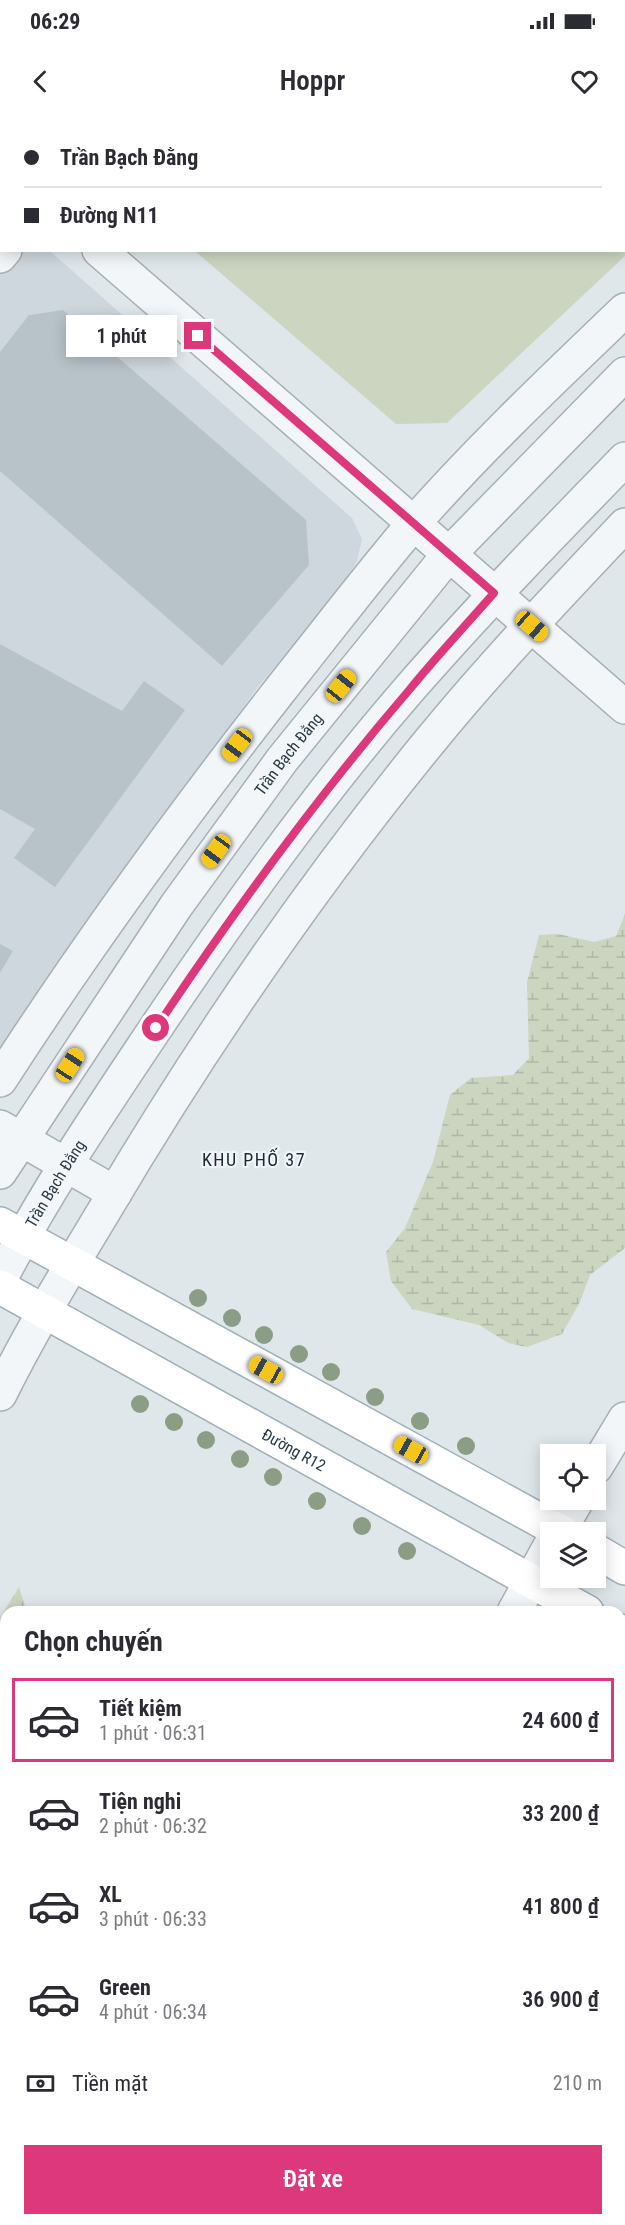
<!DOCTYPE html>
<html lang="vi">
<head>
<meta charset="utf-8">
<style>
	:root { --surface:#fff; --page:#f2f2f3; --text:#2b2b33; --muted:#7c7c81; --line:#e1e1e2; --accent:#dd387c }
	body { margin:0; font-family:"Roboto Condensed",sans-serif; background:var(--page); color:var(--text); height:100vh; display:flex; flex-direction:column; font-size:22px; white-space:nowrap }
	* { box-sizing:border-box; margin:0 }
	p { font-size:20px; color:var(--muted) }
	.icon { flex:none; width:33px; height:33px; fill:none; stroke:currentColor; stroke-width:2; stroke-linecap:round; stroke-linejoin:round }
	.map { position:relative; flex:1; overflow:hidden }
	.panel { position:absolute; left:0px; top:1486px; width:626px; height:620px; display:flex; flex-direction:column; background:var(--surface); border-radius:18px 18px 0 0; box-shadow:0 3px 15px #0003 }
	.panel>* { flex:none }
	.banner { position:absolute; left:0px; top:0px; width:626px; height:132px; box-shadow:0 3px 15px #0003; display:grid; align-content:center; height:132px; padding:0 24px; background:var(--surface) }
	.tools { position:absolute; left:540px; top:1324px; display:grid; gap:12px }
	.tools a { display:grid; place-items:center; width:66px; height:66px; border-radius:0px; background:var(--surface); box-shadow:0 3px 15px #0003; font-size:30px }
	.end { position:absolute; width:27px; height:27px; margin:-14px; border:8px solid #dd387c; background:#fff; box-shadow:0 0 0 3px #fff }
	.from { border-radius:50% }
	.bubble { position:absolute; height:42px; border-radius:0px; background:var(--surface); box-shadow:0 3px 15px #0003; font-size:20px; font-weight:600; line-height:42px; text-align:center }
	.car { position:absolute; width:18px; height:36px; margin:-18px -9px; border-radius:8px; box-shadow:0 0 4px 2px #0007; background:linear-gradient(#f5c518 24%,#345 0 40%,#f5c518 0 76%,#345 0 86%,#f5c518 0) }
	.banner b { display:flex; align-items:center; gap:21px; height:57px; font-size:22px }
	.banner b+b { border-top:2px solid var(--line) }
	.banner i { width:15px; height:15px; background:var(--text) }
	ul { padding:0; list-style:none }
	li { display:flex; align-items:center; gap:18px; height:84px; margin:0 12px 9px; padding:0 12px; border:3px solid transparent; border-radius:0px }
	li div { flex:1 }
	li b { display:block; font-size:22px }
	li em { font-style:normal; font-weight:600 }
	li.selected { border-color:var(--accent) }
	li>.icon { width:54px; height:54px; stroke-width:1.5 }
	h2 { padding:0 24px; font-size:27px; line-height:72px }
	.pay { display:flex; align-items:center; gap:15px; height:66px; padding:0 24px; font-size:22px }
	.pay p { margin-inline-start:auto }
	.button { display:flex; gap:12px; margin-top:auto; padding:12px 24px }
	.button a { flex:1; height:69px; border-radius:0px; background:var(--accent); color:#fff; font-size:24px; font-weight:600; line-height:69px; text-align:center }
	.status { display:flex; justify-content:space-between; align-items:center; height:42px; padding:0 30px; background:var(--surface); direction:ltr }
	.status svg { height:16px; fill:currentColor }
	header { display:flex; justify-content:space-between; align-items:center; height:78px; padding:0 24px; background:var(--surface); font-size:27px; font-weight:600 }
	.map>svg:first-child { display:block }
	.built { fill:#ced7dd }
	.green { fill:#cbd5c0 }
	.forest { fill:url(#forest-crowns) }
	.wetland { fill:url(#wetland-marsh) }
	.building { fill:#b7c2c9 }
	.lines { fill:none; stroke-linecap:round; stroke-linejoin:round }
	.minor-casing { stroke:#a5afb6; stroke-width:36 }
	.major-casing { stroke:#9eafb8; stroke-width:36 }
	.minor { stroke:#f3f6f8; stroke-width:33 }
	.major { stroke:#fff; stroke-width:33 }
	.tree { fill:#8c9d85 }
	.route { stroke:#dd387c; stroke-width:8 }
	.labels { text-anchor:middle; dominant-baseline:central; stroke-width:4.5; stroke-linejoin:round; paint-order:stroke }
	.street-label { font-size:16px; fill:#273944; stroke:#f0f5f8 }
	.neighbourhood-label { font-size:18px; letter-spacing:1.5px; fill:#192a35; stroke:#f0f5f8 }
</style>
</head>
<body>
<div class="status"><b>06:29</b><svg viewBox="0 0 49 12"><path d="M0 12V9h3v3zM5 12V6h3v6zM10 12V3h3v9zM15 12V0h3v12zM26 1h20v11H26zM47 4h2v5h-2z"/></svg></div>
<header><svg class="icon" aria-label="back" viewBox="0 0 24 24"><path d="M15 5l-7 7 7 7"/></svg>Hoppr<svg class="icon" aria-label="heart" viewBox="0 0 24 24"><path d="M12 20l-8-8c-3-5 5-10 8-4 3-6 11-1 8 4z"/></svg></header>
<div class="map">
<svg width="625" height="2105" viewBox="0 0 625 2105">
	<defs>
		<pattern id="forest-crowns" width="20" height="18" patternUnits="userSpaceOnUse" patternTransform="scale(1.5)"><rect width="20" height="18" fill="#cbd5c0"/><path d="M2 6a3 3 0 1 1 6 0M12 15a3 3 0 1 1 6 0" fill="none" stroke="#aeb8a6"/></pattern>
		<pattern id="wetland-marsh" width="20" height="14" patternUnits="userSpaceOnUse" patternTransform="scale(1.5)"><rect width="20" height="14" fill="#cbd5c0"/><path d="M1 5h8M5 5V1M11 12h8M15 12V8" fill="none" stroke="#aeb8a6"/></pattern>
	</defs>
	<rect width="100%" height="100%" fill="#e0e7eb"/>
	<path class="built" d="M0 86 2 130 50 131 352 398 362 419 357 441 345 462 254 572 0 934Z"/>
	<path class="green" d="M44 0H625V136L447 303 396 304 195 131 624 130V2Z
		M0 1839 6 1841V2100H203L201 2105H0Z
		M620 2075 625 2077V2105H321L323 2100H620Z"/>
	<path class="forest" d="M6 1984V2035C0 2019 0 1999 6 1984Z
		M6 2075V2100H160V2105H0V2091Z"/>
	<path class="wetland" d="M625 794V1128L590 1155 580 1182 562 1214 527 1227 508 1223 479 1205 412 1189 391 1161 386 1132 405 1108 433 1042 450 975 471 958 513 955 529 938 527 862 539 815 558 814 594 822 616 816Z
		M19 1467 27 1492H6V1619L0 1620V1498Z
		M620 1836 625 1841V1921L620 1918Z"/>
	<path class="building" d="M63 190 306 400 309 445 222 546 0 351V232L29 195Z
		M0 524 122 591 144 561 185 590 55 767 14 738 35 709 0 689Z
		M0 824 13 831 0 853Z"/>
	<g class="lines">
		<defs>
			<g id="minor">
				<path d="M0 44 2 45"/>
				<path d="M99 130 625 587"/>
				<path d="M0 136 5 130"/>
				<path d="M0 960C91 819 191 683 295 551 334 502 373 451 414 403 480 328 553 259 625 190"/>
				<path d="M0 1007 115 1073"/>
				<path id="s1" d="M0 1052 176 786 282 640 450 433 625 254"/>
				<path id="s2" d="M0 1160C44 1074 99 993 153 912 233 793 317 675 411 567 480 488 552 414 625 339"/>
				<path d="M0 1274C31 1211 68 1151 104 1091 201 927 309 769 430 621 491 546 559 475 625 405"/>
				<path d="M596 1347 625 1299"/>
				<path d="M558 1413 577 1380"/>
				<path d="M514 1492 550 1426"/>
				<path d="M0 1779 6 1781"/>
				<path d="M620 2015 625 2017"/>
				<path d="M261 2105 263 2100"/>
			</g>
			<g id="major">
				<path d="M0 1104 563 1413"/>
				<path id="s3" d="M0 1167 587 1492"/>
				<path d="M596 1431 625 1448"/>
				<path d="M620 1511 625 1514"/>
			</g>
		</defs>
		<use href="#minor" class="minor-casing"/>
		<use href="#major" class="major-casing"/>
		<use href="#minor" class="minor"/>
		<use href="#major" class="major"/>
	</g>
	<g class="tree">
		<circle cx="198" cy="1178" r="9"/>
		<circle cx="232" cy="1198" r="9"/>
		<circle cx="264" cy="1215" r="9"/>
		<circle cx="299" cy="1234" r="9"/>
		<circle cx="331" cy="1252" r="9"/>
		<circle cx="375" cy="1277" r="9"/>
		<circle cx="140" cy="1284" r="9"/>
		<circle cx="420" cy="1301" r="9"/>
		<circle cx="174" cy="1302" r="9"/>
		<circle cx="206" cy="1320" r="9"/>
		<circle cx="466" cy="1326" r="9"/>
		<circle cx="240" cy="1339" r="9"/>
		<circle cx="273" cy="1357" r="9"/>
		<circle cx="317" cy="1381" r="9"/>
		<circle cx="362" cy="1406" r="9"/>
		<circle cx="407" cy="1431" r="9"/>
	</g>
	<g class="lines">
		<path class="route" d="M156 908C234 791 318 676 410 569 437 536 466 505 494 473L198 216"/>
	</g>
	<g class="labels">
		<g class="street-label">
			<text stroke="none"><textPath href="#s1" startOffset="508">Trần Bạch Đằng</textPath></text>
			<text stroke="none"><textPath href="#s2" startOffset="111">Trần Bạch Đằng</textPath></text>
			<text stroke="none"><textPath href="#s3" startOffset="336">Đường R12</textPath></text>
		</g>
		<g class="neighbourhood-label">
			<text x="254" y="1039">KHU PHỐ 37</text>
		</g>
	</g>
</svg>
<div class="tools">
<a><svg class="icon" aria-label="locate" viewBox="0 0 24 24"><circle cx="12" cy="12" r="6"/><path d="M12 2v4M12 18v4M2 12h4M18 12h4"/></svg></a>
<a><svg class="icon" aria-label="layers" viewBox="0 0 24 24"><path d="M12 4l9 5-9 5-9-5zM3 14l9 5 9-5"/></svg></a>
</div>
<i class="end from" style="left:156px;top:908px"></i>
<i class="end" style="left:198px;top:216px"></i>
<div class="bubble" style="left:66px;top:195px;width:111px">1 phút</div>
<i class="car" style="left:532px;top:506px;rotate:131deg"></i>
<i class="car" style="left:341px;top:566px;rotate:39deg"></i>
<i class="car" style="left:237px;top:625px;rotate:217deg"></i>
<i class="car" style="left:216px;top:731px;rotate:216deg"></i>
<i class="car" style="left:70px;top:945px;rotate:33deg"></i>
<i class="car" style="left:266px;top:1250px;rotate:299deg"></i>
<i class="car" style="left:411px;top:1330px;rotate:299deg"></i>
<div class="banner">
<b><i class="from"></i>Trần Bạch Đằng</b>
<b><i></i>Đường N11</b>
</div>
<section class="panel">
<h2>Chọn chuyến</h2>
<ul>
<li class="selected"><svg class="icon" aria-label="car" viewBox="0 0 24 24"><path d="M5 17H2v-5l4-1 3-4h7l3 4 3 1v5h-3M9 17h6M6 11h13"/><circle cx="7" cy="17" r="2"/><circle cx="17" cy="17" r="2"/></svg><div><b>Tiết kiệm</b><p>1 phút · 06:31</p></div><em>24 600 ₫</em></li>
<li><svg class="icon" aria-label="car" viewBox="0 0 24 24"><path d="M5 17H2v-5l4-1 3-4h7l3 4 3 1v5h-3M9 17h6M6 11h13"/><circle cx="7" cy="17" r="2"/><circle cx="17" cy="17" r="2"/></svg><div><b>Tiện nghi</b><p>2 phút · 06:32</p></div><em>33 200 ₫</em></li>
<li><svg class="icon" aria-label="car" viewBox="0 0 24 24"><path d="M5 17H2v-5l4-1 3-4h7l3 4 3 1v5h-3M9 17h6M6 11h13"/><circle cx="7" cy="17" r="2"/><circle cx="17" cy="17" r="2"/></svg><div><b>XL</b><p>3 phút · 06:33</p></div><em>41 800 ₫</em></li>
<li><svg class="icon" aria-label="car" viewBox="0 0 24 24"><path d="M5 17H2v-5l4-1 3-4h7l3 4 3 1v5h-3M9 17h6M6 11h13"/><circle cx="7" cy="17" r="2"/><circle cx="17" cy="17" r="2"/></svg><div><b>Green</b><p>4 phút · 06:34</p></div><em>36 900 ₫</em></li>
</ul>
<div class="pay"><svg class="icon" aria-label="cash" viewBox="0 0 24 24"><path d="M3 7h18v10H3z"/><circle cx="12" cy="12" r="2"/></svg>Tiền mặt<p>210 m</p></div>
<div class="button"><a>Đặt xe</a></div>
</section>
</div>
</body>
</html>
